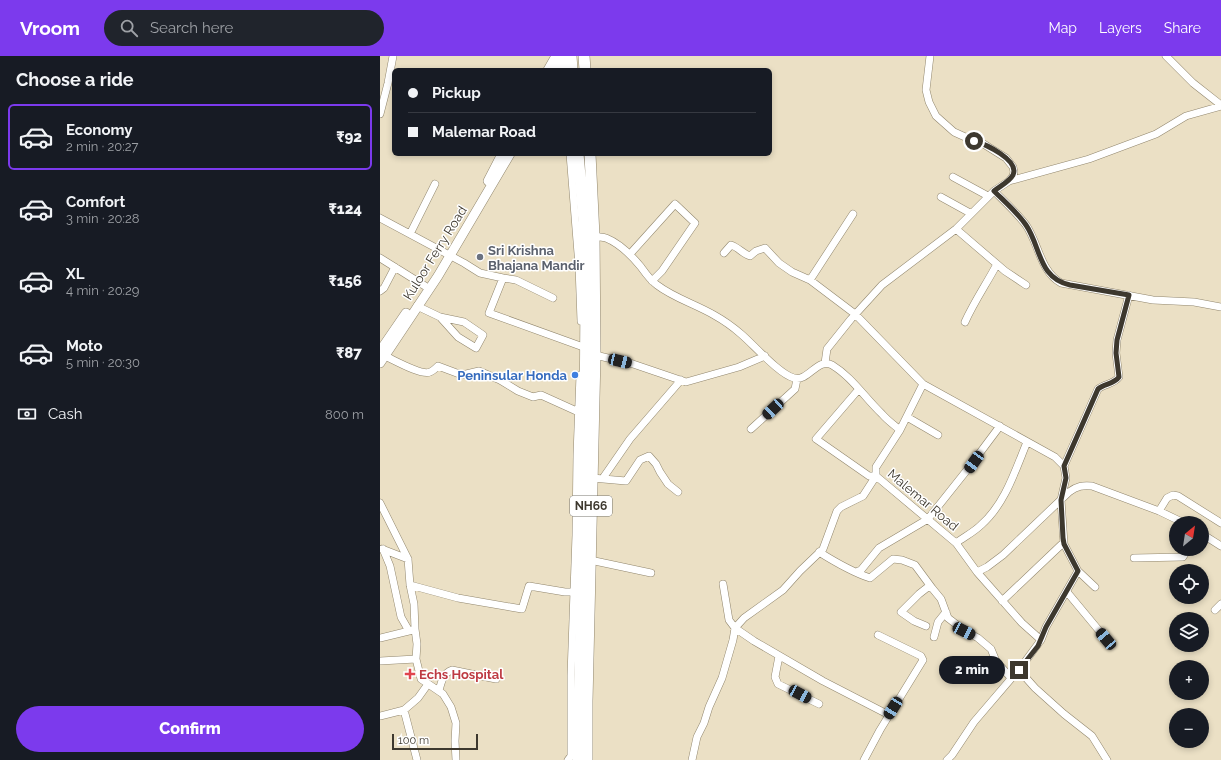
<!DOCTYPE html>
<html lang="en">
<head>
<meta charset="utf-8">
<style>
	:root { --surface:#171b24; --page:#20242c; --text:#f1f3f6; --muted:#9ea1a6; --line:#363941; --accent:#7c3aed }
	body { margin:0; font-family:Raleway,sans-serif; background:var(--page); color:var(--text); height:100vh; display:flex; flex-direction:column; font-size:15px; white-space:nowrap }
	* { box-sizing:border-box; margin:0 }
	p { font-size:13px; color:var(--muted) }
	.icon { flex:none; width:22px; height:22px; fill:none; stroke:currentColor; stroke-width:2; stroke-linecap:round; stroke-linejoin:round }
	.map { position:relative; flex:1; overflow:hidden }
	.side { display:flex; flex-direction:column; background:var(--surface); width:380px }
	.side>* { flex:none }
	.guide { position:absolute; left:12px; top:12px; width:380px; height:88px; border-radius:6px; box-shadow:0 2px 6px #0003; display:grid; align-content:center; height:88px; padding:0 16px; background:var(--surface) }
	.needle { width:26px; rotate:30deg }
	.controls { position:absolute; left:789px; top:460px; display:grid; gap:8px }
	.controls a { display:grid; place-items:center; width:40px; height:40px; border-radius:50%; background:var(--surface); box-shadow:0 2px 6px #0003; font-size:20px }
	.scale { position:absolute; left:12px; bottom:10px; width:86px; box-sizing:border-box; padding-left:4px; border:2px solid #3d382e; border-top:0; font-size:11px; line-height:14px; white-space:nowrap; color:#3d382e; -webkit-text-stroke:3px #fff; paint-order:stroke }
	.end { position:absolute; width:18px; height:18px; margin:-9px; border:5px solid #3d382e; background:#fff; box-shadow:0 0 0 2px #fff }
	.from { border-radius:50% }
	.bubble { position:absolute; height:28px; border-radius:14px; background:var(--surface); box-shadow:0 2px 6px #0003; font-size:13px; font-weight:800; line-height:28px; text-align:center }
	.car { position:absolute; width:12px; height:24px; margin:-12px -6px; border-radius:5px; box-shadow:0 0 3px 1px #0007; background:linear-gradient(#222 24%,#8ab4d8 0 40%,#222 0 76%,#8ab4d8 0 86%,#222 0) }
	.guide b { display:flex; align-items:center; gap:14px; height:38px; font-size:15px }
	.guide b+b { border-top:1px solid var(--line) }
	.guide i { width:10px; height:10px; background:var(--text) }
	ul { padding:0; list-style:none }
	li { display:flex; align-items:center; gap:12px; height:66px; margin:0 8px 6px; padding:0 8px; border:2px solid transparent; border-radius:6px }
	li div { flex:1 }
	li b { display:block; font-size:15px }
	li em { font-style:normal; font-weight:800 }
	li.current { border-color:var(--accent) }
	li>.icon { width:36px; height:36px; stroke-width:1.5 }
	h2 { padding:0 16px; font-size:18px; line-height:48px }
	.pay { display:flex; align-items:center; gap:10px; height:44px; padding:0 16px; font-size:15px }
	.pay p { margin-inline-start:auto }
	.primary-button { display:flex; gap:8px; margin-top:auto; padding:8px 16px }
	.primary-button a { flex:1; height:46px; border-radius:24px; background:var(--accent); color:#fff; font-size:16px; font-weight:800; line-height:46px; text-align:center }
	header { display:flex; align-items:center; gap:24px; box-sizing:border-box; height:56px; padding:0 20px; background:var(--accent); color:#fff }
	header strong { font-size:19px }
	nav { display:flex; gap:22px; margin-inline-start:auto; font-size:14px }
	.search { width:280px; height:36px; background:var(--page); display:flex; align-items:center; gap:10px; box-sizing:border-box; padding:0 14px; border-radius:22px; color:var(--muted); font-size:15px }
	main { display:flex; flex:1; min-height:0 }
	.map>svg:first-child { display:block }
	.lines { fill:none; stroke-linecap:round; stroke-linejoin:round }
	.minor-casing { stroke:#91866d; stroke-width:8 }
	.major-casing { stroke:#91866d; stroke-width:10 }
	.highway-casing { stroke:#91866d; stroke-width:12 }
	.minor { stroke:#fff; stroke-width:7 }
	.major { stroke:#fff; stroke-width:9 }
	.highway { stroke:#fff; stroke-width:11 }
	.route { stroke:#3d382e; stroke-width:5 }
	.worship-dot { fill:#6b7280; stroke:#fff; stroke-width:1.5 }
	.shop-dot { fill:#3f7fe0; stroke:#fff; stroke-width:1.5 }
	.health-dot { fill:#e0444e; stroke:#fff; stroke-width:1.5 }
	.labels { text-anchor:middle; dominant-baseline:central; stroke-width:3; stroke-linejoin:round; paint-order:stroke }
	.shield { fill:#fff; stroke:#77746d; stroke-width:1 }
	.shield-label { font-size:12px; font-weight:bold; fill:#3d382e }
	.worship-label { font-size:13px; font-weight:bold; fill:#5b616d; stroke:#fff; text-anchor:start }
	.street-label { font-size:13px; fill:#3d382e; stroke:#fff }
	.shop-label { font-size:13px; font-weight:bold; fill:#366cbe; stroke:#fff; text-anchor:end }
	.health-label { font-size:13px; font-weight:bold; fill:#be3a42; stroke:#fff; text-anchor:start }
</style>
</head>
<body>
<header>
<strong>Vroom</strong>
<div class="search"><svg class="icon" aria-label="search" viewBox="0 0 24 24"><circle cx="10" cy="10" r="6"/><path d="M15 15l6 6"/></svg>Search here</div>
<nav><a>Map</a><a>Layers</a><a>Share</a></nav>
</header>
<main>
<section class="side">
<h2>Choose a ride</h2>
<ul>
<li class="current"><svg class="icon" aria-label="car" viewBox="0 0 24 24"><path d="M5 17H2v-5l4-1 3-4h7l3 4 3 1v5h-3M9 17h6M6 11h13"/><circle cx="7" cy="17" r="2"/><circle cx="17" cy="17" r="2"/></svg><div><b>Economy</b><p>2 min · 20:27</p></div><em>₹92</em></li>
<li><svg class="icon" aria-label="car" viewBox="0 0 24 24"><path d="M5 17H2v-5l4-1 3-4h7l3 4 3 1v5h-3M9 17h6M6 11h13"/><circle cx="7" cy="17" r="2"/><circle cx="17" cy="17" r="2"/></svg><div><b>Comfort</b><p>3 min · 20:28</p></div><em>₹124</em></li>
<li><svg class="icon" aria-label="car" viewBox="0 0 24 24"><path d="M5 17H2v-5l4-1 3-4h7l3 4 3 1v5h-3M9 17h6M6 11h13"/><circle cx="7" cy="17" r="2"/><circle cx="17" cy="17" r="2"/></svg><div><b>XL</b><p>4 min · 20:29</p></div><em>₹156</em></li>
<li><svg class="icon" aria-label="car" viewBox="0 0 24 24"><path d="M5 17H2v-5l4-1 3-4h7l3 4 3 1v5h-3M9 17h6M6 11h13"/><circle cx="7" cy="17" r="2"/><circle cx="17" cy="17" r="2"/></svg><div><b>Moto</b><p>5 min · 20:30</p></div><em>₹87</em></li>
</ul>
<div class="pay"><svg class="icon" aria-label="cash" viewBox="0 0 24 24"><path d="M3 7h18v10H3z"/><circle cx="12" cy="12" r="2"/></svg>Cash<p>800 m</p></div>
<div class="primary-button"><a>Confirm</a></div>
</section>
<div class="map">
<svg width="841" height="704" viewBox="0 0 841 704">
	<rect width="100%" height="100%" fill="#ebe0c5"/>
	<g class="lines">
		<defs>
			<path id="minor" d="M185 0V14
				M786 0 813 27 841 49
				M0 58 8 27 13 0
				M190 98 199 210 201 265
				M573 121 608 140
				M629 125 709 103 776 78 806 60 841 50
				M614 135C625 146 637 157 646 169 659 188 660 215 681 227L773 244 814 246 841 251
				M561 141 590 157
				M0 162 84 207 100 217 123 222 109 257 206 292
				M576 173 625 215 646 229
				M30 178 55 128
				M214 180C218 181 223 181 226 182 241 188 252 200 261 211 266 218 270 224 277 229 294 242 315 248 334 259 343 264 353 271 361 278 374 289 399 318 414 322 428 326 438 301 452 309 472 321 485 342 502 358 507 364 514 369 520 374L496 411V420L576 487 597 516 642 567 661 584 639 614 655 632 684 658 712 680 727 704
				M344 197 351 189C358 191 363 198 370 200L376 195 385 192 399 207 412 216 430 224 475 258 543 328
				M250 198 295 148 315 167 282 215 272 225
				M0 202 45 230
				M123 222 136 224 173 242
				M430 224 473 158
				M0 235 4 232 15 211
				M37 250 60 261 84 266 103 279 96 292 78 281 60 261
				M585 266C594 246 607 227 617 208
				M215 299 253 308 306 326 359 311 385 300
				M5 300C14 304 42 320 50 316 53 315 56 312 58 310L82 319 99 315 120 324 138 335 153 341 161 339 203 358
				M445 307 447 293 471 263 502 229 576 173 614 135 629 125 633 120 634 116 633 111 626 102 602 87 594 85 574 76 556 60 549 46 546 34 550 0
				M479 333 436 383 489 420H496
				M527 361 558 379
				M371 373 415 333 417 323
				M520 374 543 328 675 401 684 410 686 422 681 444 684 488 698 515 715 531
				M684 410 718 333C724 328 734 328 739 321L736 297 737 284 749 239
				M212 422 246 425 260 404 269 400 276 408 280 416 288 428 298 436
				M223 422 250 383 301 324
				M0 447 28 503 30 529 34 548 35 573 37 588 36 603 41 623 63 638 71 651 76 667 75 685 76 704
				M779 455 787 442 793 439 798 440 841 467
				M822 478 841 490
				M576 487C584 481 594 476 601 469 625 448 635 415 647 386
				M2 493 28 503
				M3 493 10 510 21 561 29 575
				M439 496C455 506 472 516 490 522L513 503 522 504 535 509 552 532
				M754 502 803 501 808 493
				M210 504 271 517
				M478 515 481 514 499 492 548 463 587 414 620 370
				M597 516 607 511 623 499 689 436C697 430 703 429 712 430L779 455 804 467
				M343 528 349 564 355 572 374 585 443 625 509 659
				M30 529 78 542 142 553 149 530 185 536H194
				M687 536 726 583
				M622 545 681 489
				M835 554 841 548
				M546 570 534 565 521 556 539 538 548 531 552 532 561 543 568 562 585 575 598 582 611 593 616 605 631 622
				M554 581 558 566 566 556
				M0 582 33 574
				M661 584 666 571 698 515
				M399 600 395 621 398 628 439 648
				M0 605 36 603
				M59 635C61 627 63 617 72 614L116 623
				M24 654 37 704
				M0 660 24 654 38 642 48 628
				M188 704 191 700V619L196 479 197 399 200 319
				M312 704 317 681 324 667 329 651 342 622 353 584 355 572 364 562 403 534 420 515 443 493 457 455 461 451 483 440 496 420
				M484 704 500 674 543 604 541 600 498 579
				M567 704 572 699 594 666 635 618"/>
			<path id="major" d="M168 14 176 0
				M176 14 183 0
				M108 125 122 98
				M0 295 26 257
				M0 307 58 220 130 98"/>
			<path id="highway" d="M191 0 192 14
				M204 0 205 14
				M198 98 204 165 206 240 205 375 198 704
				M207 704V645L215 299 214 180 210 98"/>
		</defs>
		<use href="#minor" class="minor-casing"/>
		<use href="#major" class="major-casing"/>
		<use href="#highway" class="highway-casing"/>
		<use href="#minor" class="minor"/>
		<use href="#major" class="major"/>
		<use href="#highway" class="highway"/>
	</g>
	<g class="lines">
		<path class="route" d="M594 85C605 88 640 104 633 119 629 126 620 130 614 135 625 146 637 156 646 169 661 191 658 222 690 229L749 239 737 284 736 297 739 321C734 328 724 328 718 333L684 410 686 422 681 444 683 482 684 488 698 515 666 571 658 590 639 614"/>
	</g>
	<circle class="worship-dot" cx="100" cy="201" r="4"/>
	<circle class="shop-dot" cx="195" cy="319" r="4"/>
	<path class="health-dot" d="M28 612h4v4h4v4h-4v4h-4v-4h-4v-4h4z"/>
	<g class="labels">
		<rect class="shield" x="190" y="440" width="42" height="20" rx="3"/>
		<g class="shield-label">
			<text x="211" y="450">NH66</text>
		</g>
		<g class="worship-label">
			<text x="108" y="194">Sri Krishna<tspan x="108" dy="15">Bhajana Mandir</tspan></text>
		</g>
		<g class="street-label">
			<text transform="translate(55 197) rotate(-58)">Kuloor Ferry Road</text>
			<text transform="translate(543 444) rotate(40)">Malemar Road</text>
		</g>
		<g class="shop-label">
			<text x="187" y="319">Peninsular Honda</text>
		</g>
		<g class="health-label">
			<text x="39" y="618">Echs Hospital</text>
		</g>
	</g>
</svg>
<div class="controls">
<a><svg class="needle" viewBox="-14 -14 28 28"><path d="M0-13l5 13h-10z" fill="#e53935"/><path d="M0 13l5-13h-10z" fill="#9ea1a6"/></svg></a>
<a><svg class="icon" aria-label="locate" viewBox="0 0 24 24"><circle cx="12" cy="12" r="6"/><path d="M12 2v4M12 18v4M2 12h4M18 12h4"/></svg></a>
<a><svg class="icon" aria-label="layers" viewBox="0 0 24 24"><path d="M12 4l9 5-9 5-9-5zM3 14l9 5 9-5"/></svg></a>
<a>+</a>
<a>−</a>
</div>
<div class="scale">100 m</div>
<i class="end from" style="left:594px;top:85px"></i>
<i class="end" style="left:639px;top:614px"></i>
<div class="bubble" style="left:559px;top:600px;width:66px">2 min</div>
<i class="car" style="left:240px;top:305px;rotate:103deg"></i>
<i class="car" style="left:393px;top:353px;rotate:227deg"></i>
<i class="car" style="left:594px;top:406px;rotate:216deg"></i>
<i class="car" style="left:584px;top:575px;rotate:117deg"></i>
<i class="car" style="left:726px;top:583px;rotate:320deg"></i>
<i class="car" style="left:420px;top:638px;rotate:118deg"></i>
<i class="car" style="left:513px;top:652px;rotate:212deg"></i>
<div class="guide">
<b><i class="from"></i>Pickup</b>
<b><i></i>Malemar Road</b>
</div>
</div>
</main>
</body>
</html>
